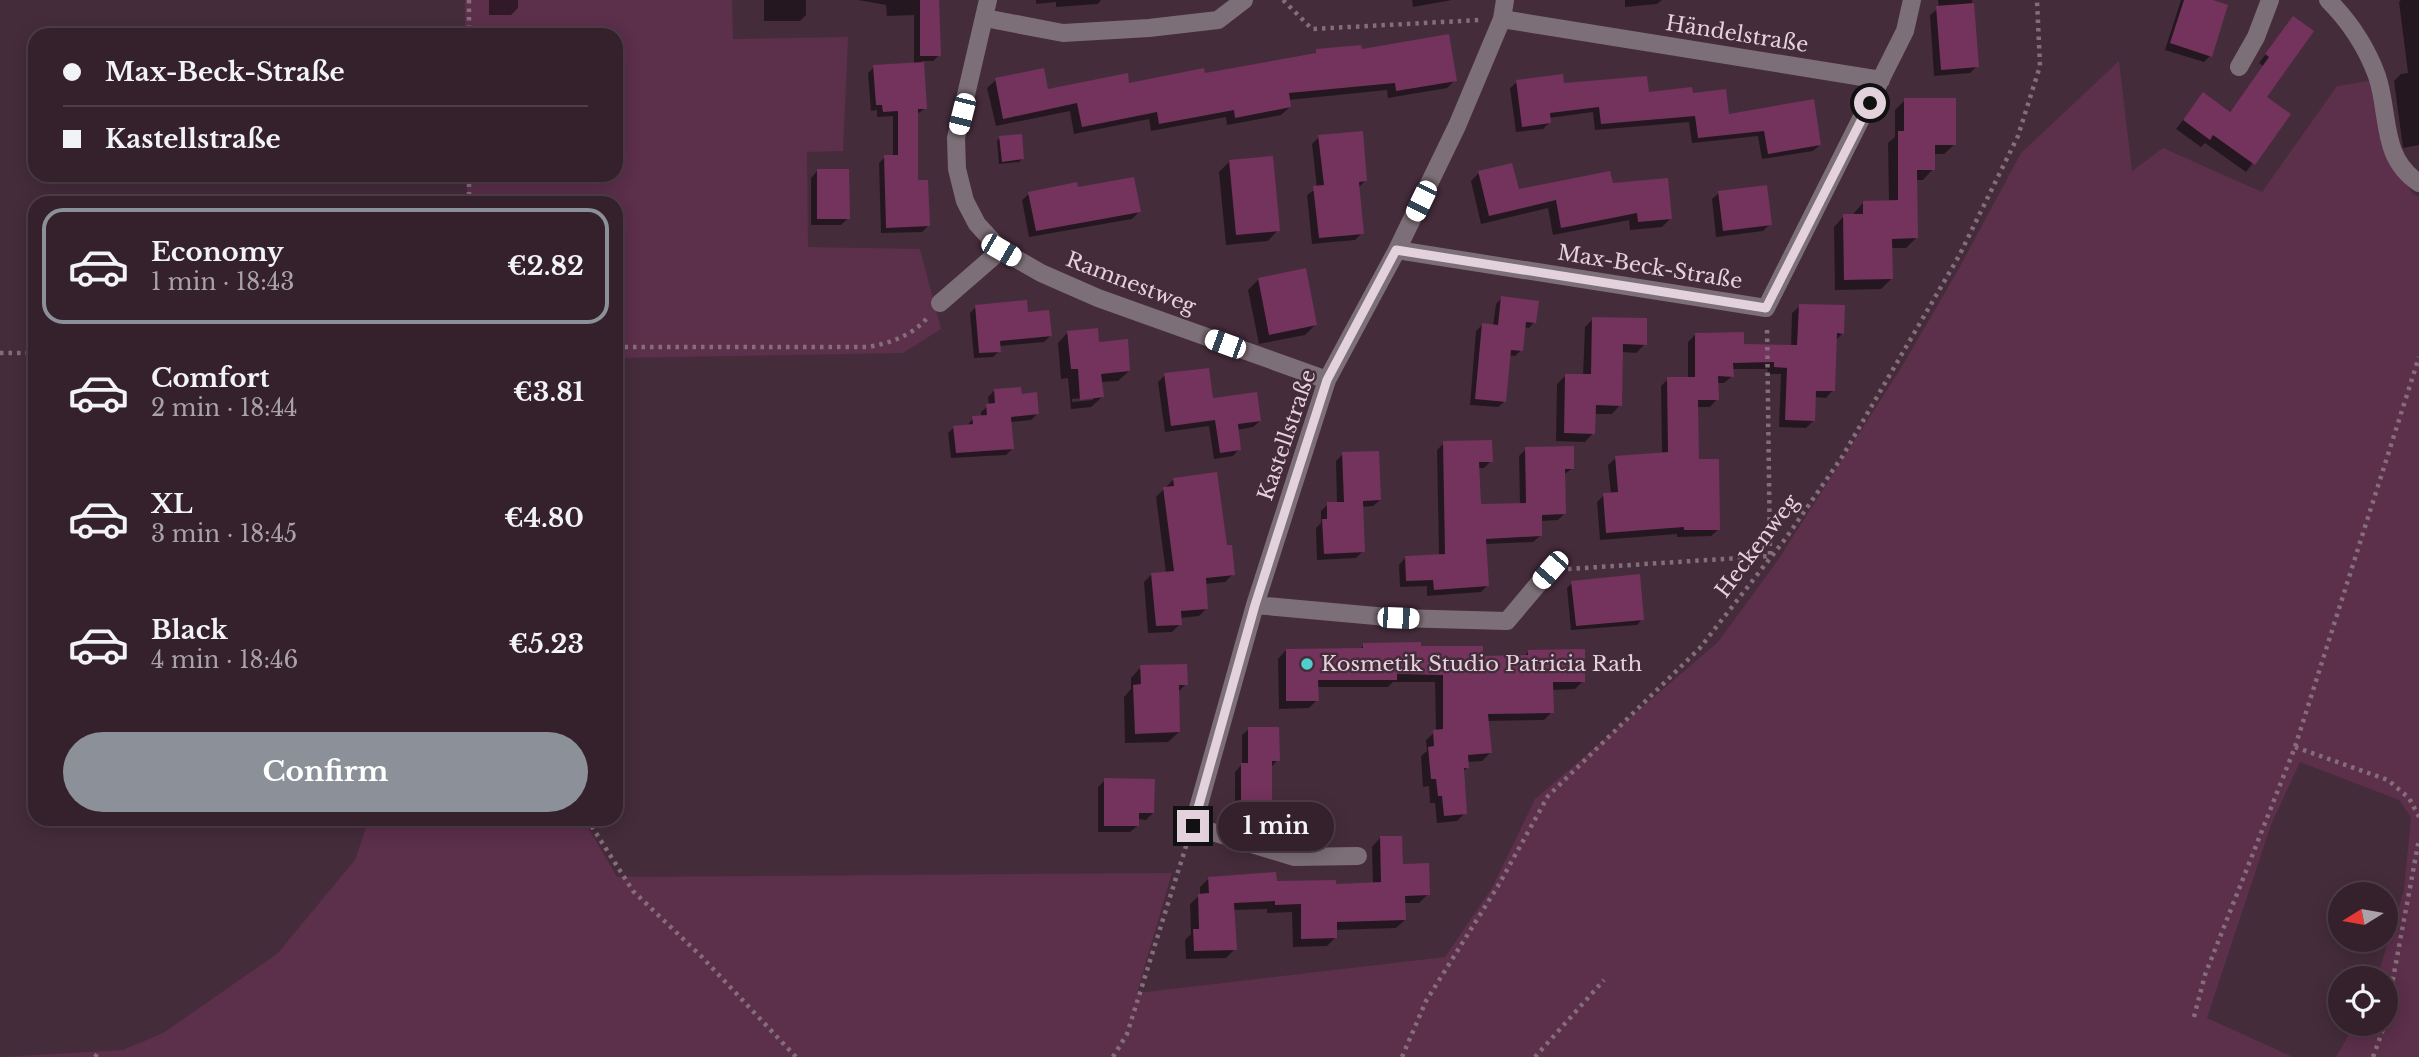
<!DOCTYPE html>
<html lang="en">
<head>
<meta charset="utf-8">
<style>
	:root { --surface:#34212c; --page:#3f2e38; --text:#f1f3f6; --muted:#a9a3a9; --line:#4e3e48; --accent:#8c9099 }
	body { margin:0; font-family:"Libre Baskerville",serif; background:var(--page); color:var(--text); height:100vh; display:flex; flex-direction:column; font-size:26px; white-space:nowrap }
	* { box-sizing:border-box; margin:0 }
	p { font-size:23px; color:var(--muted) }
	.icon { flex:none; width:38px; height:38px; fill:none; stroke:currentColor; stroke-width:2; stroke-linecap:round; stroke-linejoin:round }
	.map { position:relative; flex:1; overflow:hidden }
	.sheet { position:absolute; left:28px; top:196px; width:595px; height:630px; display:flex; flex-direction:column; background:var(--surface); border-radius:21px; box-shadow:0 4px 18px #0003,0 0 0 2px var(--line) }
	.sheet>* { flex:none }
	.guide { position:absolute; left:28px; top:28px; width:595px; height:154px; border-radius:21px; box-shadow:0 4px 18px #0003,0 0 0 2px var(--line); display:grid; align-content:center; height:154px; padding:0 35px; background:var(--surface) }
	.needle { width:46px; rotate:259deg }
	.fabs { position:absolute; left:2328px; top:882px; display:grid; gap:14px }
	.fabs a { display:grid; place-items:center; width:70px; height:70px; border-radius:50%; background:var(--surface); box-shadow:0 4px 18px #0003,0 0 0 2px var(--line); font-size:35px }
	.end { position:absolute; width:32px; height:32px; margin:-16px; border:9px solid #e3d2db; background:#111; box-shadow:0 0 0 4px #111 }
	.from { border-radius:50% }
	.bubble { position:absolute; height:49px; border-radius:24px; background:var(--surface); box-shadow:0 4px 18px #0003,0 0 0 2px var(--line); font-size:23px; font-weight:700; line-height:49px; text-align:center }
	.car { position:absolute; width:21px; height:42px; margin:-21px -10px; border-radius:9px; box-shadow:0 0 5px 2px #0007; background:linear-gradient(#fff 24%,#345 0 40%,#fff 0 76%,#345 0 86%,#fff 0) }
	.guide b { display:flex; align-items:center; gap:24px; height:66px; font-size:26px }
	.guide b+b { border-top:2px solid var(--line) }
	.guide i { width:18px; height:18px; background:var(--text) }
	ul { padding:12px 0 0; list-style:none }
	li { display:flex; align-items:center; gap:21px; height:116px; margin:0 14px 10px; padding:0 21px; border:4px solid transparent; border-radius:21px }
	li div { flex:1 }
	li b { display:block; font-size:26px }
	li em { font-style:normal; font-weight:700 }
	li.current { border-color:var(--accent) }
	li>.icon { width:63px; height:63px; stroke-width:1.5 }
	.action { display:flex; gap:14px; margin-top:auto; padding:14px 35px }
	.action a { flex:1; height:80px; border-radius:42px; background:var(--accent); color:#fff; font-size:28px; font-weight:700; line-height:80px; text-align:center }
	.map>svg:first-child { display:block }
	.green { fill:#5c2f4b }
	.shadow { fill:#0007; fill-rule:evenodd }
	.building { fill:#73335c }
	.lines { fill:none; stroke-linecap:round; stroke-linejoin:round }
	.path { stroke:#846e7a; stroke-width:4.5; stroke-dasharray:3.5 5; stroke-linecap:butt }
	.minor { stroke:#7d6f77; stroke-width:18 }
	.route { stroke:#e3d2db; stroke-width:9 }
	.poi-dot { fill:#53cdcb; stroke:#452c3b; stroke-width:2.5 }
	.labels { text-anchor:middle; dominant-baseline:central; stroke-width:5; stroke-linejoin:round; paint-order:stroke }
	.street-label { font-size:21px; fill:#e3d2db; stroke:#452c3b }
	.poi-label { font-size:21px; fill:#e3d2db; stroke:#452c3b; text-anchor:start }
</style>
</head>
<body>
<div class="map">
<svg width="2419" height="1057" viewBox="0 0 2419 1057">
	<rect width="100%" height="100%" fill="#452c3b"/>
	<path class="green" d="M465 0H732L733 39 848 37 843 151 807 152 808 247 920 249 941 329 903 353 616 358V203H467V175H616V35H465Z
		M2119 61 2132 171 2163 148 2262 192 2337 86 2369 81 2385 154 2413 194 2419 197V1057H2336L2355 1024H2385V978H2377L2404 890 2411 817 2399 800 2300 762 2271 825 2207 1018 2293 1057H0L123 1050 163 1033 277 954 355 860 369 819H583L617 877 1172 873 1137 993 1445 957 1492 888 1535 799 1718 642 1778 560 1901 368 1957 272 2021 153Z"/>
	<path class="shadow" d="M489 0H518V8L511 15H489Z
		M764 0H806V15L800 21H764Z
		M858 0H937L939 55 933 61H922L926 108 917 114 916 182 928 226 922 232 881 233 879 163 885 157H893V116L877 117V110L871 111 868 73 874 67 914 64V15L887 16 886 5Z
		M1036 0H1101L1098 4 1056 7V2L1036 4Z
		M1412 0H1452L1413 7Z
		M1625 0H1662L1657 4 1625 7Z
		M1938 0H1972L1977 66 1970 73 1934 76 1930 15 1939 8Z
		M2181 0H2207L2210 56 2204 62 2165 50Z
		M2401 0H2419V145L2403 148 2394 81 2401 74 2408 73 2399 2Z
		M2293 18 2264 97 2289 115 2246 172 2205 143 2201 147 2176 129 2203 94 2229 113 2263 66 2259 63Z
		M1317 51H1360L1455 80 1447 88 1388 98 1387 90 1288 100 1290 107 1281 115 1227 125 1226 117 1151 131 1149 119 1074 134 1070 111 996 126 987 88 996 80 1047 91 1128 85 1204 75 1312 56Z
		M1517 82 1647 93 1820 145 1813 151 1762 159 1758 136 1692 143 1689 122 1595 130 1593 112 1549 118 1550 122 1543 129 1516 132 1510 88Z
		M1905 100 1955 144 1944 154H1933V169L1923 180H1915L1916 238 1906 248H1891L1892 278 1881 289 1835 290 1834 227 1844 216H1854V213L1864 202H1889L1888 143 1895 137V110Z
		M1319 137 1366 180 1359 187 1362 233 1355 240 1312 244 1307 195 1317 188 1312 144Z
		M999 138 1022 159 1019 162 999 164 997 141Z
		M1230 161 1278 230 1268 241 1226 245 1219 172Z
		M817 171 848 218 841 225H811V178Z
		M1479 173 1517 191 1611 185 1670 219 1662 227 1630 230 1629 220 1553 235 1548 208 1481 224 1471 181Z
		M1719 193 1770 224 1763 231 1716 237 1712 199Z
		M1029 194 1139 212 1132 219 1029 237 1022 200Z
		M1259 279 1315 325 1305 335 1259 344 1248 290Z
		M1502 298 1534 322 1529 328 1524 327 1521 350 1515 356 1508 355 1504 402 1498 407 1470 405 1476 331 1482 325 1493 326 1496 304Z
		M1800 306 1843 333 1835 341 1833 390 1826 398 1814 397V420L1806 428 1779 427 1781 374H1767L1768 369H1732V376L1724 383H1717V399L1710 407H1696L1697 461 1719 529 1711 536 1677 537V534L1600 540 1597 502 1604 495 1611 494 1608 465 1616 458 1662 454 1661 386 1668 379 1688 378V342L1696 334 1742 345 1791 347 1792 313Z
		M976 307 1027 314 1050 336 1044 342 999 346V351L993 357 974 358 970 313Z
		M1593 319 1645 344 1636 353 1622 352 1620 405 1612 414H1594L1593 433 1585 442 1556 441 1557 384 1566 375 1583 376 1585 327Z
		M1068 332 1097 343 1129 371 1118 381 1100 382 1102 397 1091 407 1071 409 1068 378 1061 379 1058 343ZM1093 397V400L1072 402V399Z
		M1165 375 1211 400 1260 421 1253 427 1237 430 1239 449 1233 456 1214 459 1209 426 1165 432 1158 382Z
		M994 391 1021 396 1037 414 1031 420 1010 422 1012 449 1006 455 951 458 948 433 954 427 967 426 973 418 981 417V412L989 405 988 397Z
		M1444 443 1491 461 1484 468H1478L1479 506 1520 505 1519 456 1526 449 1573 468 1563 475 1564 514 1558 520 1540 521V536L1533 542 1485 544 1487 586 1481 592 1427 596V586L1400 587 1399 565 1405 558 1439 556 1437 450Z
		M1343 454 1380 500 1373 506 1361 507 1363 551 1356 558 1317 560 1316 528 1321 523V511L1328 504H1337L1336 461Z
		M1174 479 1226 547 1233 574 1225 582 1204 584 1207 608 1199 616 1180 618V624L1172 632 1148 633 1144 582 1152 574 1166 573 1156 497Z
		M1572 583 1642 619 1637 625 1571 630 1567 588Z
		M1364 645 1420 648 1481 658 1524 657 1528 652 1583 681 1575 689 1551 690 1552 712 1544 720 1487 721 1490 753 1482 761 1467 762 1468 767 1462 772 1465 813 1457 821 1437 823 1435 803H1430L1429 786 1423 787 1421 756 1427 751 1426 740 1436 731 1435 682H1393L1388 687H1317V700L1309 708 1279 709 1278 659 1286 650H1359Z
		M1141 667 1186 684 1177 693 1179 732 1168 742 1125 743 1124 697 1131 689V678Z
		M1249 729 1278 760 1271 767V807L1264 814H1235V772L1242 764V735Z
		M1105 780 1153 813 1146 820 1137 819V826L1130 832H1098V787Z
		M1380 838 1402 866 1428 894 1419 903H1404L1405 920 1396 928 1335 930V938L1327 946 1293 947 1292 912 1267 913V909L1233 910 1235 949 1226 958 1186 959 1185 940 1191 934 1190 904 1200 895V887L1209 878 1334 885 1373 884 1372 847Z"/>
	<path class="building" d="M920 0H939L941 56H920Z
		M2184 0H2213L2228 5 2212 57 2170 43Z
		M1974 3 1979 67 1941 70 1936 6Z
		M2293 16 2314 31 2267 97 2291 114 2255 165 2213 135 2210 140 2183 120 2203 92 2230 112 2269 57 2265 54Z
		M1449 34 1457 81 1396 91 1395 83 1289 93 1291 107 1235 118 1234 110 1159 124 1157 112 1082 127 1077 103 1003 119 995 78 1044 68 1048 89 1128 73 1129 83 1204 68 1205 73 1316 53V49L1361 45 1362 49Z
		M924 62 927 109H918V180H928L930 226 886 228 884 155H898V111L883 112 882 105H876L873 65Z
		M1563 74 1564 83 1647 76 1649 92 1692 87 1693 93 1726 89 1729 114 1814 99 1821 145 1768 154 1764 131 1698 138 1695 116 1601 124 1599 107 1550 113 1551 123 1522 127 1516 80Z
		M1904 98H1956V145H1935V170H1917L1918 238 1892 239 1893 279 1844 280 1843 214H1863V201L1898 200V131H1904Z
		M1363 131 1367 181 1359 182 1364 234 1319 238 1313 186 1324 185 1318 135Z
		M1022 134 1024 159 1002 162 999 136Z
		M1273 156 1280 231 1236 235 1229 160Z
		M1512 163 1519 189 1610 171 1613 183 1668 178 1672 219 1638 222 1637 213 1561 228 1556 200 1489 216 1478 171Z
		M817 169H849L850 219H817Z
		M1134 177 1141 212 1036 231 1028 192 1077 182 1078 187Z
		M1767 185 1772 225 1723 231 1718 191Z
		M1306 268 1317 325 1269 335 1258 278Z
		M1501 296 1539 301 1536 323 1526 322 1523 351 1511 350 1506 402 1475 399 1482 323 1498 325Z
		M1027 300 1028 312 1049 310 1052 336 1000 341 1001 352 979 353 975 305Z
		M1799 304 1845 305 1844 334 1837 333 1835 391H1816L1815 421 1785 420 1787 368 1774 367V362L1733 363 1734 377 1718 376 1719 400H1698L1699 459H1719L1720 530H1684V527L1606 533 1603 493 1618 492 1615 456 1668 452 1667 377H1695V333L1744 332V344L1797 345Z
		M1592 317 1647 318V345L1623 344 1622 406 1596 405 1595 434 1564 433 1565 374H1591Z
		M1098 328 1099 342 1128 339 1130 371 1101 374 1104 397 1080 400 1078 369H1071L1067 331Z
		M1209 368 1213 398 1257 392 1261 421 1238 424 1241 450 1220 453 1215 420 1171 426 1164 373Z
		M1021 387 1022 394 1037 392 1039 414 1011 417 1014 449 956 453 953 426 973 424 972 416 987 415 986 404 995 403 994 389Z
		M1492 440 1493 462H1479L1481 504 1526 503 1525 447 1574 446V469H1565L1566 514 1542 515V536L1486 539 1489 586 1434 590 1433 580 1406 581 1405 556 1445 554 1443 441Z
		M1379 451 1381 500 1363 501 1365 552 1324 554 1322 519H1327V502H1344L1342 452Z
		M1217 472 1227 545H1232L1235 575 1206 578 1208 609 1181 611 1182 625 1156 626 1151 573 1174 571 1163 487 1174 486 1173 478Z
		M1640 574 1644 620 1576 626 1571 581Z
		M1421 642V646H1483V656L1528 655V650L1585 649V682H1553L1554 713 1488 714 1492 753 1468 755 1469 768H1464L1467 814 1444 816 1442 796H1438L1436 779H1431L1428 747 1434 746 1433 730 1443 729V675L1397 674V680H1318L1319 701H1286V649L1363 648V643Z
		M1187 664 1188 685H1179L1180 732 1135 734 1133 685 1141 684 1140 665Z
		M1248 727H1279L1280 761H1272V808H1241V763H1248Z
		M1104 778 1155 779 1154 813H1139V826H1104Z
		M1380 836H1402L1403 864 1429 863 1430 895 1405 896 1406 920 1337 922V938L1301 939V904L1275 905V901L1234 903 1237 950 1194 951 1193 929H1199L1198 894 1209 893 1208 877 1276 872 1277 881 1336 880V884L1381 882Z"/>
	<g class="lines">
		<path class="path" d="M469 0V35
			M1283 0 1312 29 1480 20
			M469 175V203
			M616 347H869C892 342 912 336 928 317
			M0 353H35
			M1568 569 1770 556 1767 326
			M2295 747 2388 780 2409 798 2419 817
			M587 819 633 891 701 956 796 1057
			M459 827 461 819
			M2194 1017 2205 975 2295 747 2419 357
			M2385 1022 2419 839
			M95 1057 98 1053
			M1113 1057 1127 1034 1187 843
			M1402 1057 1426 1001 1498 886 1548 796 1699 649 1786 538 1842 457 1959 256 2018 136 2040 66 2037 0
			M1535 1057 1604 980
			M2373 1057 2385 1024"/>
		<path class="minor" d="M988 0 956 138 957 169 965 201 977 224 1001 250 1041 273 1098 298 1327 380
			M2328 0C2351 23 2366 46 2377 76 2390 115 2380 157 2419 183
			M985 18 1063 33 1149 28 1218 20 1244 0
			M1502 19 1881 80
			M2239 67 2256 37 2270 0
			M1397 250 1766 308 1905 31 1912 0
			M940 303 1001 250
			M1255 605 1398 618 1507 621 1550 570
			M1358 856 1294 857 1193 826 1255 605 1327 380 1397 250 1457 126 1502 19 1505 0"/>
	</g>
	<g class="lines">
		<path class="route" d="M1193 826 1255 605 1327 380 1396 250 1766 308 1870 103"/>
	</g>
	<circle class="poi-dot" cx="1307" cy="664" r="7"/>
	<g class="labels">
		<g class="street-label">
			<text transform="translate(1737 34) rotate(9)">Händelstraße</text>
			<text transform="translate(1650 267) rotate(9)">Max-Beck-Straße</text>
			<text transform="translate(1131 283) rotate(21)">Ramnestweg</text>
			<text transform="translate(1287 435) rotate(-71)">Kastellstraße</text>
			<text transform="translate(1757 546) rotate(-53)">Heckenweg</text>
		</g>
		<g class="poi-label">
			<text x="1321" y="664">Kosmetik Studio Patricia Rath</text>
		</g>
	</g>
</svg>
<div class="fabs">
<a><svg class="needle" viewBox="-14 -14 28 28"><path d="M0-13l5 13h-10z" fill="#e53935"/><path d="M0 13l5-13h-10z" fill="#a9a3a9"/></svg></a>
<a><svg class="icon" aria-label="locate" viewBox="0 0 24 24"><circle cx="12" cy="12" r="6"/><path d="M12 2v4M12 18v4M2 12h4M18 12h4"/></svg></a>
</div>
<i class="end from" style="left:1870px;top:103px"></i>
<i class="end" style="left:1193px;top:826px"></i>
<div class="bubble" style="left:1218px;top:802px;width:116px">1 min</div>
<i class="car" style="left:962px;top:114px;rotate:194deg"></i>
<i class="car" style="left:1421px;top:201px;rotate:206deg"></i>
<i class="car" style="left:1001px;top:250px;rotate:120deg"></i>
<i class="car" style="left:1225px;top:344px;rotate:290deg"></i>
<i class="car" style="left:1550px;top:570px;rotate:221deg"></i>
<i class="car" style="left:1398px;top:618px;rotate:92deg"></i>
<div class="guide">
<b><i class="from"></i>Max-Beck-Straße</b>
<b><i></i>Kastellstraße</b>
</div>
<section class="sheet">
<ul>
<li class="current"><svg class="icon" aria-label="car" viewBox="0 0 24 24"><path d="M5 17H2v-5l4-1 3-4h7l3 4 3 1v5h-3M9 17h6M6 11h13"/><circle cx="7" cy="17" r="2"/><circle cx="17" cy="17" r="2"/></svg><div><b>Economy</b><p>1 min · 18:43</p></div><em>€2.82</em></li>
<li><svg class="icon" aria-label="car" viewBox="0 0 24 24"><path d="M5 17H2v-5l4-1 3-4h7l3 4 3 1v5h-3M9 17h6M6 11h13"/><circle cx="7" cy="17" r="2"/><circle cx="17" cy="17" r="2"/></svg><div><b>Comfort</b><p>2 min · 18:44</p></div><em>€3.81</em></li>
<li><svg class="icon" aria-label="car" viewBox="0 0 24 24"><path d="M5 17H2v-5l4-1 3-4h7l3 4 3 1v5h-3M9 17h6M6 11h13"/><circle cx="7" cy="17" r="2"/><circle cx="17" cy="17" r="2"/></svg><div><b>XL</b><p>3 min · 18:45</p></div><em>€4.80</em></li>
<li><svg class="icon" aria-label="car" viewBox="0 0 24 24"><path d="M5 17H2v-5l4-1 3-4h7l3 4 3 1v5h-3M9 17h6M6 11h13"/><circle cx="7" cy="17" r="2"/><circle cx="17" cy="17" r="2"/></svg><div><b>Black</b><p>4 min · 18:46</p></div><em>€5.23</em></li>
</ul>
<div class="action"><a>Confirm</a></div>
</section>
</div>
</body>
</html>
